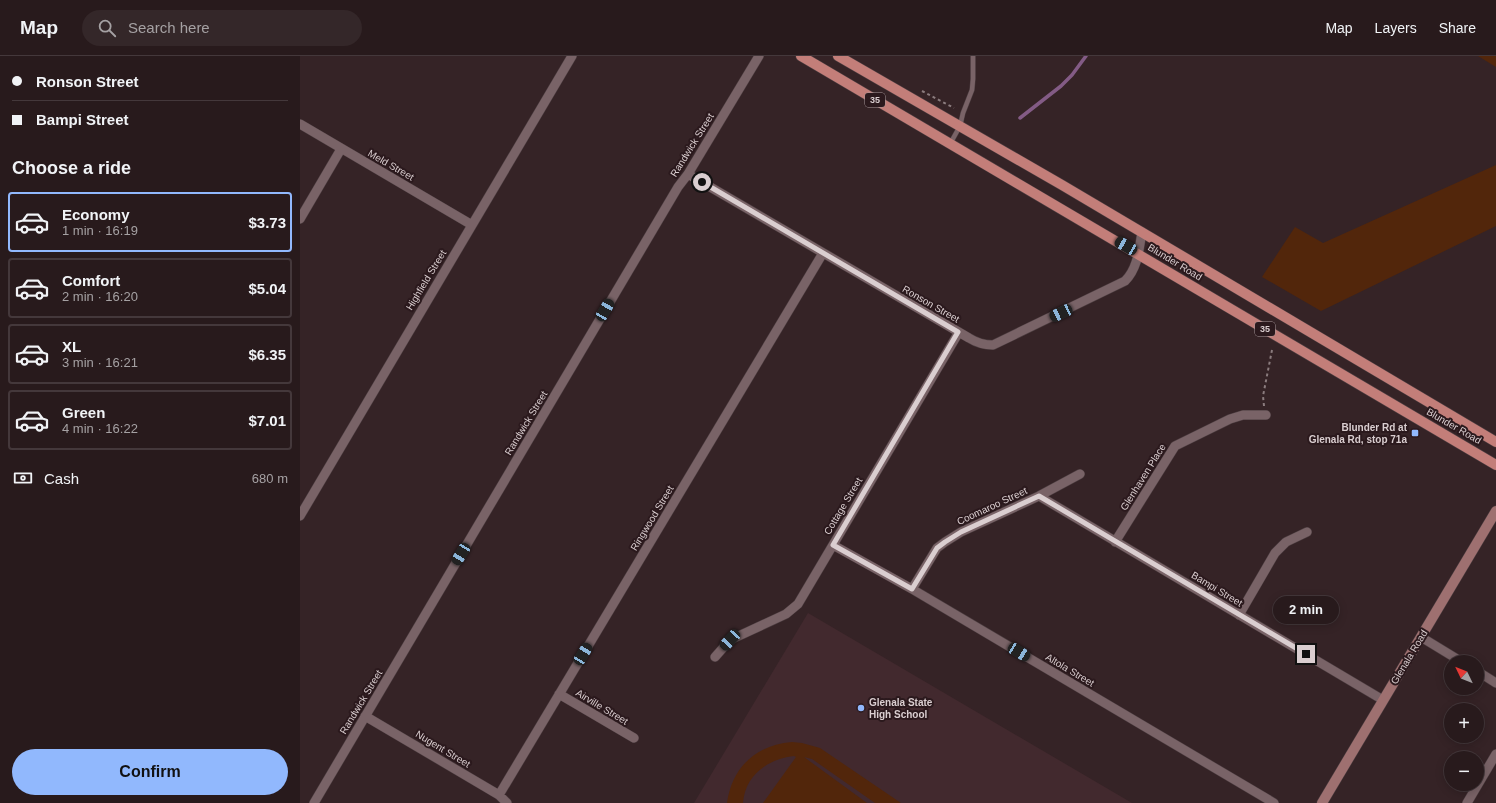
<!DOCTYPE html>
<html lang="en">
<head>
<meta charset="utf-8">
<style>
	:root { --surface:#281a1c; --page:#342729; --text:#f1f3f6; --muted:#a5a1a3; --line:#44383b; --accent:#91b8fd }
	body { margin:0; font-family:Helvetica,sans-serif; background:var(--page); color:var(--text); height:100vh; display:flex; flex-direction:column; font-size:15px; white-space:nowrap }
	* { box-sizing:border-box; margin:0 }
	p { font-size:13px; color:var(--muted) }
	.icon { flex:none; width:22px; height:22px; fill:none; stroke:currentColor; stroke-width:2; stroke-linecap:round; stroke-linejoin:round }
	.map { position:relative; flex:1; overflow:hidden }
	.drawer { display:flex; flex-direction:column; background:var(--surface); width:300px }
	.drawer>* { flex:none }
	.guide { display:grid; align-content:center; height:88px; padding:0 12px; background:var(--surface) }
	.needle { width:26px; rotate:313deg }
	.fabs { position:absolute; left:1144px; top:599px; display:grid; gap:8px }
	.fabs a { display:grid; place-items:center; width:40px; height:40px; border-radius:50%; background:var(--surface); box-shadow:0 2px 10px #0003,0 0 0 1px var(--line); font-size:20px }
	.end { position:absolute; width:18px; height:18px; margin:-9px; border:5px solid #daced0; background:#111; box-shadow:0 0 0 2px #111 }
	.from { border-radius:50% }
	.bubble { position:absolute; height:28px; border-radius:14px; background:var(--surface); box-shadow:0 2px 10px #0003,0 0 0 1px var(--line); font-size:13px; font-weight:700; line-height:28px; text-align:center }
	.car { position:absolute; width:12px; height:24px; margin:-12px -6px; border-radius:5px; box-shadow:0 0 3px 1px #0007; background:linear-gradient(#222 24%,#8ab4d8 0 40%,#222 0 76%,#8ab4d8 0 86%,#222 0) }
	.guide b { display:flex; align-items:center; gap:14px; height:38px; font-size:15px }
	.guide b+b { border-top:1px solid var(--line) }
	.guide i { width:10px; height:10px; background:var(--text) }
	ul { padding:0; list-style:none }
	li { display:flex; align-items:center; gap:12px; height:60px; margin:0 8px 6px; padding:0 4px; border:2px solid var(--line); border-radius:4px }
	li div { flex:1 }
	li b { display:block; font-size:15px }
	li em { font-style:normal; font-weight:700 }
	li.active { border-color:var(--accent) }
	li>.icon { width:36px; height:36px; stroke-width:1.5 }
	h2 { padding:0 12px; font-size:18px; line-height:48px }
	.pay { display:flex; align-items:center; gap:10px; height:44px; padding:0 12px; font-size:15px }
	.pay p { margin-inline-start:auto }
	.action { display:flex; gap:8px; margin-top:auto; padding:8px 12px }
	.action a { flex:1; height:46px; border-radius:24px; background:var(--accent); color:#111; font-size:16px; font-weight:700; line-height:46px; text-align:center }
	header { display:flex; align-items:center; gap:24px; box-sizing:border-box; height:56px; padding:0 20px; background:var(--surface); border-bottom:1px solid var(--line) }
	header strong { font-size:19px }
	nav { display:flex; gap:22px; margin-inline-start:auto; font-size:14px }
	.search { width:280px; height:36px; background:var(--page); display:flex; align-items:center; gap:10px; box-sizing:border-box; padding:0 14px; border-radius:22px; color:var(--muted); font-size:15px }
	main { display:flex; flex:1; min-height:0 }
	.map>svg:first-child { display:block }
	.built { fill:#42292e }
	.green { fill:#52260b }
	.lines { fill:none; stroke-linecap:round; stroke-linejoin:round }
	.stream { stroke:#835b85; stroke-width:3.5 }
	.lane-casing { stroke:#4d3e41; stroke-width:5.5 }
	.street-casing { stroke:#4d3e41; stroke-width:10 }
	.secondary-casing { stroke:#4d3e41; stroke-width:11 }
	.primary-casing { stroke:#4d3e41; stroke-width:11 }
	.path { stroke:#8b7c7e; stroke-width:2; stroke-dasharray:3 3; stroke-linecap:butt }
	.lane { stroke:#796367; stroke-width:4.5 }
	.street { stroke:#796367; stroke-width:9 }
	.secondary { stroke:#9e7070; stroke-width:10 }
	.primary { stroke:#c37e79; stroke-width:10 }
	.route { stroke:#daced0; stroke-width:5 }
	.poi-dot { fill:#91b8fd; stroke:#2b191d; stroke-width:1.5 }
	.labels { text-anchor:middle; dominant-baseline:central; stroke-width:4; stroke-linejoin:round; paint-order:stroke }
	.shield { fill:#2b191d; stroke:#a6989a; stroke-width:1 }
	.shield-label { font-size:9px; font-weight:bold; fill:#daced0 }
	.street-label { font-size:10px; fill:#daced0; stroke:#2b191d }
	.poi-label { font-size:10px; font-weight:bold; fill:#daced0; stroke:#2b191d; text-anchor:end }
</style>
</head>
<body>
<header>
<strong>Map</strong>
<div class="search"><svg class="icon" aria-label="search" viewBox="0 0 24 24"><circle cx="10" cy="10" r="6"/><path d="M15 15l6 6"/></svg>Search here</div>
<nav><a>Map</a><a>Layers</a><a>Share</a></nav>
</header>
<main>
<section class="drawer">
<div class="guide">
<b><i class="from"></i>Ronson Street</b>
<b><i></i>Bampi Street</b>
</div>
<h2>Choose a ride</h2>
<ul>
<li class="active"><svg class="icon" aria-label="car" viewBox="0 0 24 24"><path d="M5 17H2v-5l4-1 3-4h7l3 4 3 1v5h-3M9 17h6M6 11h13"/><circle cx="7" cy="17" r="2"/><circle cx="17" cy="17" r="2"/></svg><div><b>Economy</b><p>1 min · 16:19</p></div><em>$3.73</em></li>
<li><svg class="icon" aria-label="car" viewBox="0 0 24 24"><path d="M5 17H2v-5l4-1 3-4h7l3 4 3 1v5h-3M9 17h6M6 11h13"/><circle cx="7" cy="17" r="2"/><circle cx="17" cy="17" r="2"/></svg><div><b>Comfort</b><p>2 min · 16:20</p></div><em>$5.04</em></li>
<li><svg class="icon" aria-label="car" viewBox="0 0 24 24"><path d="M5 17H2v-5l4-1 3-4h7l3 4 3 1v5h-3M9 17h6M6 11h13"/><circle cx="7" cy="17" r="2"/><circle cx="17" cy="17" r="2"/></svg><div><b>XL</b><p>3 min · 16:21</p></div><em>$6.35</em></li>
<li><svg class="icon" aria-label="car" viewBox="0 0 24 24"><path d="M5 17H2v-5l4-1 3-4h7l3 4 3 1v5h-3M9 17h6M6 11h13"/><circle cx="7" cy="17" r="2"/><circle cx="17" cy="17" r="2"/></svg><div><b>Green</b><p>4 min · 16:22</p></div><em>$7.01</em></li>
</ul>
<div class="pay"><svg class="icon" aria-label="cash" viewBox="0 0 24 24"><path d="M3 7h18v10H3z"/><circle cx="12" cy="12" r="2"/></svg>Cash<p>680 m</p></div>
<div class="action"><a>Confirm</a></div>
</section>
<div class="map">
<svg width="1196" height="747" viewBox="0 0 1196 747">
	<rect width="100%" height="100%" fill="#352326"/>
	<path class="built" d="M508 557 832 747H394Z"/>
	<path class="green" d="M1178 0H1196V11Z
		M1196 109V170L1021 255 962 221 995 171 1023 187Z
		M492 686 502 687 520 692 601 747H575L512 703 504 701 567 747H463L496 701 494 700C468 703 445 719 443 747H427C432 711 456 689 492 686Z"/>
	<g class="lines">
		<path class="stream" d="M720 62 761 30 772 19 786 0"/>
		<defs>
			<path id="lane" d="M650 88 660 70 663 57 672 34 673 23V0"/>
			<path id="street" d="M0 68 172 169
				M388 118 669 282C677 287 683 289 693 289L825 225C838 212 839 193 842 176
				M0 163 41 93
				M739 440 1083 644
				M0 460 272 0
				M815 486 875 390 930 363 943 359H966
				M533 489 612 533 974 747
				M612 533 637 492 645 486 661 476 739 440 780 418
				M939 559 975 497 986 486 1007 476
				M1121 581 1162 606
				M415 601 430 584 486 558 498 548 659 276
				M1177 615 1196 627
				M259 638 334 682
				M65 660 199 739 207 747
				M199 739 523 197
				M14 747 378 131 388 118 459 0
				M1167 747 1196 698"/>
			<path id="secondary" d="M1022 747 1196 455"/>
			<path id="primary" d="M501 0 1196 409
				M538 0 762 129 1196 386"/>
		</defs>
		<use href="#lane" class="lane-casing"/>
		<use href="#street" class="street-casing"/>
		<use href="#secondary" class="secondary-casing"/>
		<use href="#primary" class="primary-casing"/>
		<path class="path" d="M622 35 654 52
			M964 350 963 340 972 294"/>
		<use href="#lane" class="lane"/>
		<use href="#street" class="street"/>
		<use href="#secondary" class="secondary"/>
		<use href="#primary" class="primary"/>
	</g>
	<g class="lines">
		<path class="route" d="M402 126 658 276 533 489 612 533 637 492 645 486 661 476 739 440 1006 598"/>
	</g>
	<g class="poi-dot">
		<rect x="1111" y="373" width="8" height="8" rx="2"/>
		<circle cx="561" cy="652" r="4"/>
	</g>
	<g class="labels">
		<g class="shield">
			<rect x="565" y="37" width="20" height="14" rx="3"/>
			<rect x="955" y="266" width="20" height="14" rx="3"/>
		</g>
		<g class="shield-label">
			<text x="575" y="44">35</text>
			<text x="965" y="273">35</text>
		</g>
		<g class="street-label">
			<text transform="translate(392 89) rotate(-58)">Randwick Street</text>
			<text transform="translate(91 109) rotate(30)">Meld Street</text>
			<text transform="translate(875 206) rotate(31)">Blunder Road</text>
			<text transform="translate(126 224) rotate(-59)">Highfield Street</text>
			<text transform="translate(631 248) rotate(30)">Ronson Street</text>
			<text transform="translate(226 367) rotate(-59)">Randwick Street</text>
			<text transform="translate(1154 370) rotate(30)">Blunder Road</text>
			<text transform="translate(843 421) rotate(-58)">Glenhaven Place</text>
			<text transform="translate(543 450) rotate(-59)">Cottage Street</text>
			<text transform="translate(692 450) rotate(-25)">Coomaroo Street</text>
			<text transform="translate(352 462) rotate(-59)">Ringwood Street</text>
			<text transform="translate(917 533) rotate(31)">Bampi Street</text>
			<text transform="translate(1109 601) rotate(-59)">Glenala Road</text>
			<text transform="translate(770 614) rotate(31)">Altola Street</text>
			<text transform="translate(61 646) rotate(-59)">Randwick Street</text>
			<text transform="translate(302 651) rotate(31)">Airville Street</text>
			<text transform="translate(143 693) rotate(31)">Nugent Street</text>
		</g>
		<g class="poi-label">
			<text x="1107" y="371">Blunder Rd at<tspan x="1107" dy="12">Glenala Rd, stop 71a</tspan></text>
			<text x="569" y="646" text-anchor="start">Glenala State<tspan x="569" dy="12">High School</tspan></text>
		</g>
	</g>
</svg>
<div class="fabs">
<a><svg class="needle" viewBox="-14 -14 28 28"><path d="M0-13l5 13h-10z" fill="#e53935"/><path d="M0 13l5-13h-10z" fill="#a5a1a3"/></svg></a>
<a>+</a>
<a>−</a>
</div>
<i class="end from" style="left:402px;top:126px"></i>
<i class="end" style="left:1006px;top:598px"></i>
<div class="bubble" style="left:973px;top:540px;width:66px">2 min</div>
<i class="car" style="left:826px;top:190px;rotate:300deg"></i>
<i class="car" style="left:305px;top:254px;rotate:30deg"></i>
<i class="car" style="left:761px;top:257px;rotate:245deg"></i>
<i class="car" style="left:161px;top:498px;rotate:211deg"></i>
<i class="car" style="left:430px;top:584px;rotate:223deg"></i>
<i class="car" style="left:719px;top:596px;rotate:121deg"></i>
<i class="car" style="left:283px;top:598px;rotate:31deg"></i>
</div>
</main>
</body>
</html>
